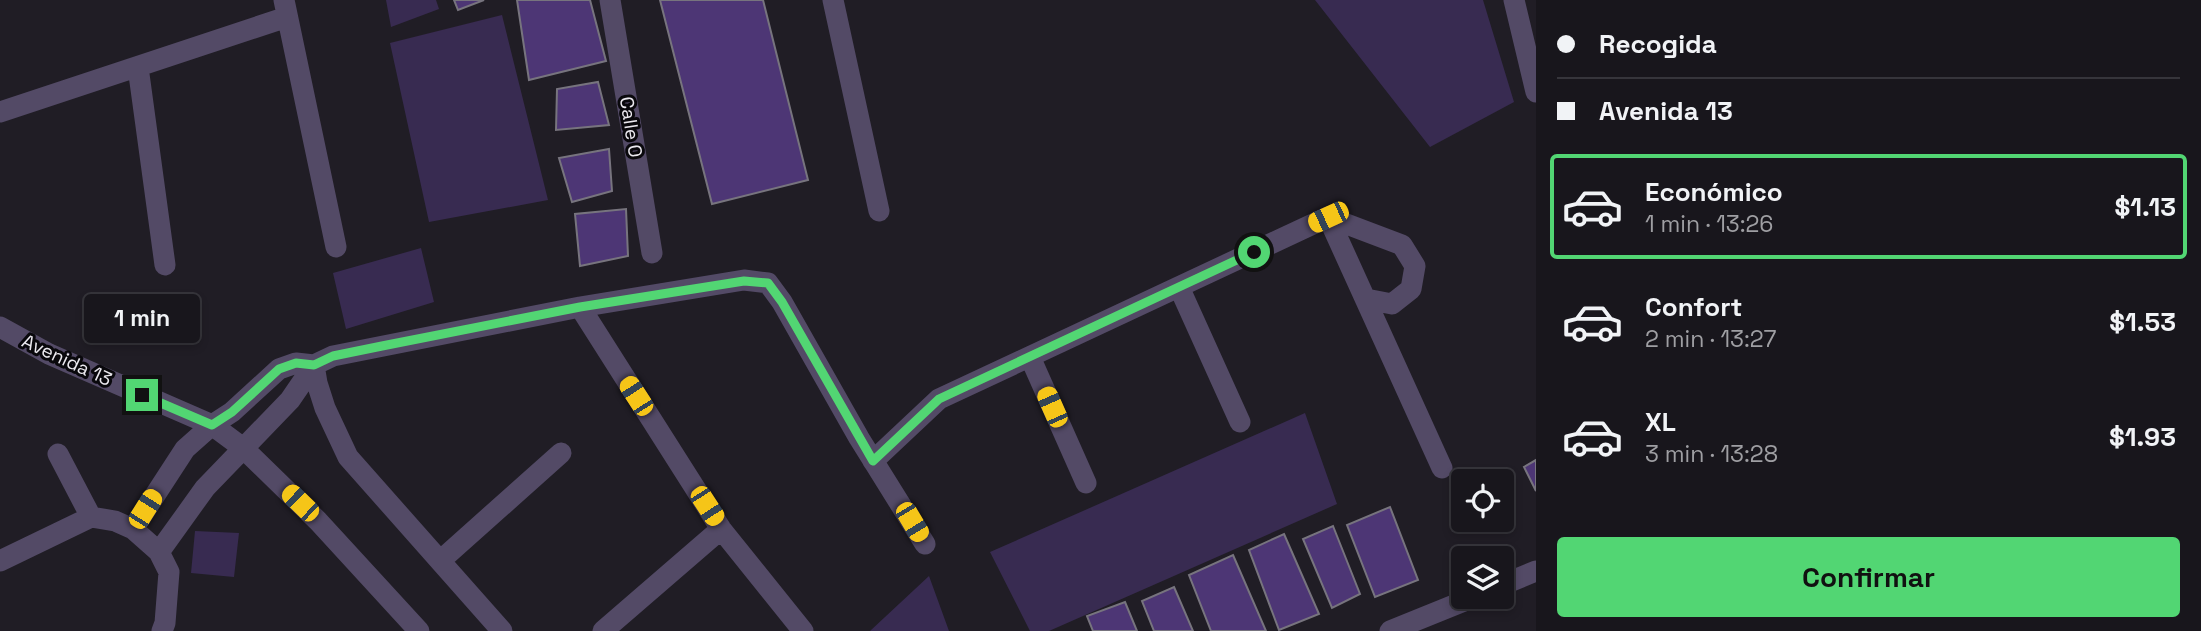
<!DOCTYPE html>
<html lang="es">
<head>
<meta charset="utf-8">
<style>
	:root { --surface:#18161c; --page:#252329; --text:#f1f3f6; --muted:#9f9fa3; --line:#36353b; --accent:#52d673 }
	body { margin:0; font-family:"Space Grotesk",sans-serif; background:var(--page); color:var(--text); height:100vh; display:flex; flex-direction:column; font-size:26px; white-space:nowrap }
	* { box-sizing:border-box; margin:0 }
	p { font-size:23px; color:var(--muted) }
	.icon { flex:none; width:38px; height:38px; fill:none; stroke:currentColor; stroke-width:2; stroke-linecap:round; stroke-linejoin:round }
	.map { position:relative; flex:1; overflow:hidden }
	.sheet { display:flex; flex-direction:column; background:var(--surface); width:665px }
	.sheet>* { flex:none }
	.top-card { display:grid; align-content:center; height:154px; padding:0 21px; background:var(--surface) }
	.tools { position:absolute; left:1451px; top:469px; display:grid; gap:14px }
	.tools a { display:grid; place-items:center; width:63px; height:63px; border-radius:7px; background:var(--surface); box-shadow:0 4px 10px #0003,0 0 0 2px var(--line); font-size:35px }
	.end { position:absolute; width:32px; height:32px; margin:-16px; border:9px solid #52d673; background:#111; box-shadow:0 0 0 4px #111 }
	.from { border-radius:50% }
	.bubble { position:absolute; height:49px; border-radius:7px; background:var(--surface); box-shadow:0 4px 10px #0003,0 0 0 2px var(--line); font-size:23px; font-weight:800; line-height:49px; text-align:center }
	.car { position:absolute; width:21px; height:42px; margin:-21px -10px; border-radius:9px; box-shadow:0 0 5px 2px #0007; background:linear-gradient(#f5c518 24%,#345 0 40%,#f5c518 0 76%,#345 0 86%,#f5c518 0) }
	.top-card b { display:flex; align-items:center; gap:24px; height:66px; font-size:26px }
	.top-card b+b { border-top:2px solid var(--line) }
	.top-card i { width:18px; height:18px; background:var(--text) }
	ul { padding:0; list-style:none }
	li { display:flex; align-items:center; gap:21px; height:105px; margin:0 14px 10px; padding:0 7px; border:4px solid transparent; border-radius:7px }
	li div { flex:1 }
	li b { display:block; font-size:26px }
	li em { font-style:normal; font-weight:800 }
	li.selected { border-color:var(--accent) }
	li>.icon { width:63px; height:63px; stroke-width:1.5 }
	.cta { display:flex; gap:14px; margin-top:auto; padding:14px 21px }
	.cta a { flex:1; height:80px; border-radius:7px; background:var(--accent); color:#111; font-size:28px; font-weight:800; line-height:80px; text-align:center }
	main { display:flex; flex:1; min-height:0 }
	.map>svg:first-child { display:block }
	.green { fill:#382b51 }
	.building { fill:#4d3675; stroke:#77747e; stroke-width:2 }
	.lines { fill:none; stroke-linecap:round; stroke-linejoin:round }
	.minor { stroke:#534a66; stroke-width:21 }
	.route { stroke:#52d673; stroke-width:9 }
	.labels { text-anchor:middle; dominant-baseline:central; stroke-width:6; stroke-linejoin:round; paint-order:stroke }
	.street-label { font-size:19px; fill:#ebe9ef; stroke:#09080c }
</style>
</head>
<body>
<main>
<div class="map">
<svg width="1536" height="631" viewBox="0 0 1536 631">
	<rect width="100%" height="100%" fill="#201d25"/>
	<path class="green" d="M386 0H436L439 9 391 27Z
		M1315 0H1483L1514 102 1430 147Z
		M502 15 548 200 429 222 390 43Z
		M421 248 434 302 346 329 333 273Z
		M1305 413 1337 504 1049 631H1030L990 552Z
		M195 531 239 533 234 577 191 573Z
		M929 576 949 631H870Z"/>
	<path class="building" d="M454 0H484L458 10Z
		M517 0H590L606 61 529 80Z
		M660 0H763L808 180 712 204Z
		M598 82 609 125 556 130 557 89Z
		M609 149 612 191 572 202 559 158Z
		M626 209 628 256 580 266 575 214Z
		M1536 460V491L1524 467Z
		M1390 507 1418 580 1375 597 1347 525Z
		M1333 526 1360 594 1332 608 1303 539Z
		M1284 534 1319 614 1279 630 1249 550Z
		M1233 555 1266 631H1211L1189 575Z
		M1174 587 1193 631H1154L1142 601Z
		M1125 602 1137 631H1093L1087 616Z"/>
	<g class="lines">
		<path class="minor" d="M284 0 336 247
			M610 0 652 253
			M833 0 879 211
			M1514 0 1536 92
			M138 67 165 265
			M0 112 287 17
			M1328 217 1402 245 1415 266 1411 289 1392 304 1366 299
			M1179 287 1240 422
			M580 307 721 529 803 631
			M0 327 49 354 212 425 243 448 318 521 419 631
			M1030 357 1086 483
			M314 365 317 383 325 408 348 457 502 631
			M58 454 91 517
			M873 461 939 399 1328 217 1442 468
			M133 529 185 449 212 425 232 412 279 369 296 363 314 365
			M159 552 205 488 290 400 314 365 333 356 580 307 744 280 768 283 782 302 859 438 925 544
			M0 561 91 517 115 521 133 529 159 552 169 572 165 623 162 631
			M440 561 561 453
			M1502 585 1536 571
			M603 631 721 529
			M1390 631 1474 597"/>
	</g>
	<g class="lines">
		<path class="route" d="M142 395 212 425 232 412 279 369 296 363 314 365 333 356 382 346 580 307 744 281 768 283 782 302 873 461 939 399 1254 252"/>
	</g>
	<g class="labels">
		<g class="street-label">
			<text transform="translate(631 127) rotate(81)">Calle O</text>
			<text transform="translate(67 360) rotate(25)">Avenida 13</text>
		</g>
	</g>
</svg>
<div class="tools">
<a><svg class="icon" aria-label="locate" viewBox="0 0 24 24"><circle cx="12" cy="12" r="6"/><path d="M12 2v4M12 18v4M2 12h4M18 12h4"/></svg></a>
<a><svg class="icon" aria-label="layers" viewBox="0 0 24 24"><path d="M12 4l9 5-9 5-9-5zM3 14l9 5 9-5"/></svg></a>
</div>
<i class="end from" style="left:1254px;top:252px"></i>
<i class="end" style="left:142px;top:395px"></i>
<div class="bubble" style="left:84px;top:294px;width:116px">1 min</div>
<i class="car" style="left:1328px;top:217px;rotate:245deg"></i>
<i class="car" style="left:636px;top:396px;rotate:327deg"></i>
<i class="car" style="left:1052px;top:407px;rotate:336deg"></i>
<i class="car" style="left:300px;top:503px;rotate:314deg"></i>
<i class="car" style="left:707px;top:506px;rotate:147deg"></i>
<i class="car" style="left:145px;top:509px;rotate:32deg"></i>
<i class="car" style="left:912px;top:522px;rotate:149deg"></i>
</div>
<section class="sheet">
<div class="top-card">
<b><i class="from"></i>Recogida</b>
<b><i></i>Avenida 13</b>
</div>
<ul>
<li class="selected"><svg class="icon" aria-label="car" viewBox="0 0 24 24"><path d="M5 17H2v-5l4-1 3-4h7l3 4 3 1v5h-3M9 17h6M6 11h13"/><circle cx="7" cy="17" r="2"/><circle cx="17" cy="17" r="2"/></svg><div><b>Económico</b><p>1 min · 13:26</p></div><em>$1.13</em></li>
<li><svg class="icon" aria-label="car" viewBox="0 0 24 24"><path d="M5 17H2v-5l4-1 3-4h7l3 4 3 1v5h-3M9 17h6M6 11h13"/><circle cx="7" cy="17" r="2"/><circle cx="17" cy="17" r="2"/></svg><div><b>Confort</b><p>2 min · 13:27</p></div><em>$1.53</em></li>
<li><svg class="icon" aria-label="car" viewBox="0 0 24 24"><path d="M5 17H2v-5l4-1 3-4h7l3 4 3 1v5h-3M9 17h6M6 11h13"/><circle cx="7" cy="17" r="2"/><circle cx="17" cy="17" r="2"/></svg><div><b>XL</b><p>3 min · 13:28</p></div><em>$1.93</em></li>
</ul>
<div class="cta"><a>Confirmar</a></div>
</section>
</main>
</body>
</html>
